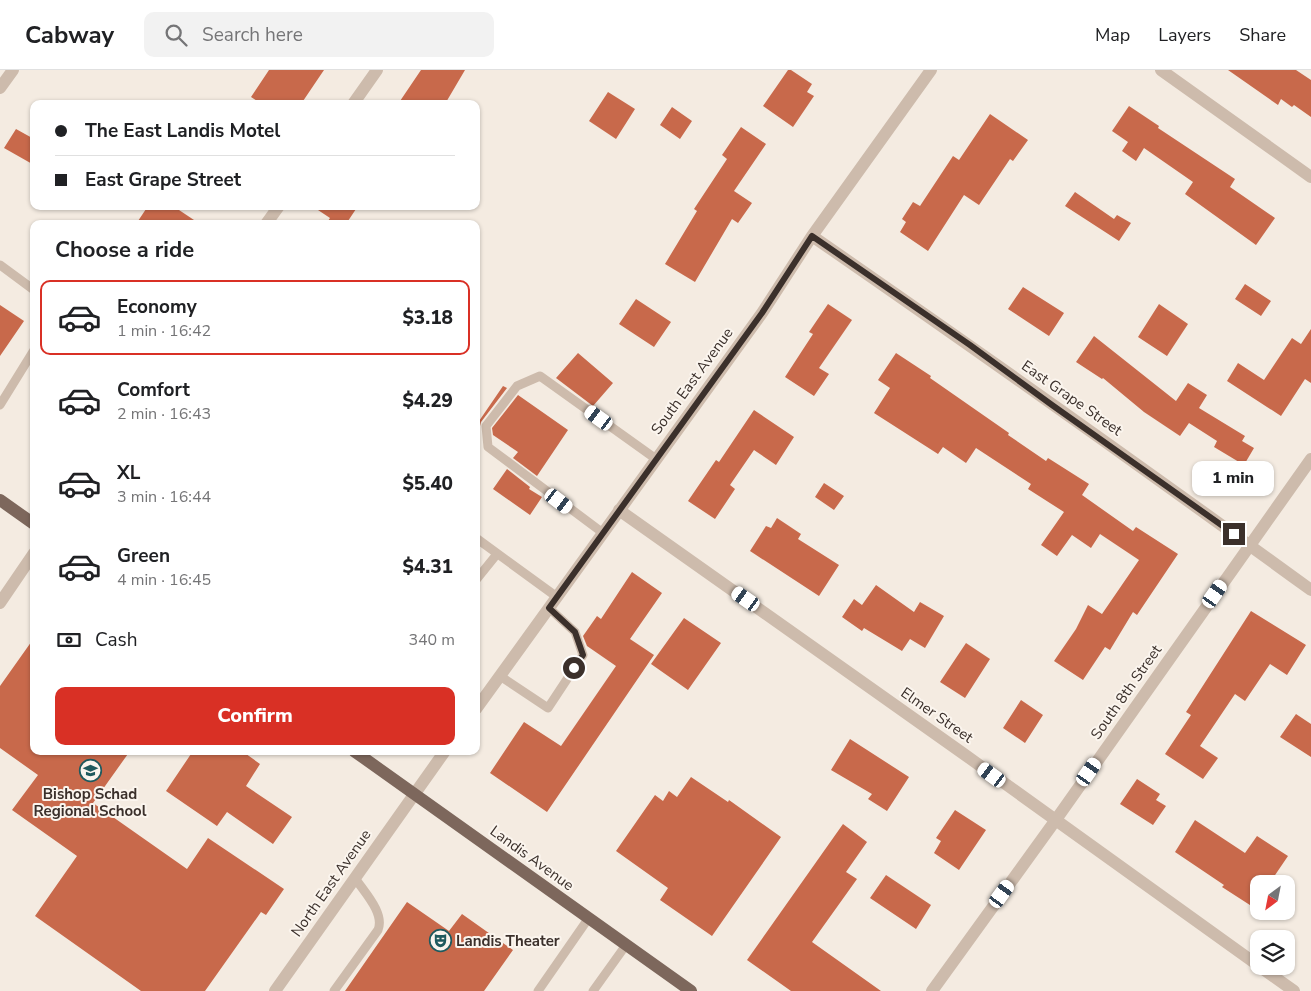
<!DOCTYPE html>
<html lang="en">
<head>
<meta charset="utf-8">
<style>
	:root { --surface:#fff; --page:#f2f2f2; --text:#202124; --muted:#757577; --line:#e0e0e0; --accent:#d93025 }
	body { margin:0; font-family:"Nunito Sans",sans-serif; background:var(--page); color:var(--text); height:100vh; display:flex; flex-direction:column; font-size:19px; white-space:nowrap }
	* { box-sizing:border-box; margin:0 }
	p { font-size:16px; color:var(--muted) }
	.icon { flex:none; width:28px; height:28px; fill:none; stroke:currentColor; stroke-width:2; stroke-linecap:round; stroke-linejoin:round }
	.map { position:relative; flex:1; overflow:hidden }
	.panel { position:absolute; left:30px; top:150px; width:450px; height:535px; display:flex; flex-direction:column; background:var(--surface); border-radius:10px; box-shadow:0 1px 4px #0004 }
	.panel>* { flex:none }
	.hud { position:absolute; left:30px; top:30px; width:450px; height:110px; border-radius:10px; box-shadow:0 1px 4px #0004; display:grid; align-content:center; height:110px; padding:0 25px; background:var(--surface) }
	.needle { width:32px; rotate:212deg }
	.tools { position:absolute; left:1250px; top:805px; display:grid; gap:10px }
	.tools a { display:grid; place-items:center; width:45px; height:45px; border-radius:10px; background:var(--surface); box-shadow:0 1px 4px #0004; font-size:25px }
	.end { position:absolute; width:22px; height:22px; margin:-11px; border:6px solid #3b302b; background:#fff; box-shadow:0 0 0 2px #fff }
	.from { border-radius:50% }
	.bubble { position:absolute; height:35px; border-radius:10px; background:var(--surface); box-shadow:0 1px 4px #0004; font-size:16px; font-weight:800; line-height:35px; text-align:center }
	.car { position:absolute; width:15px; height:30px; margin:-15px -8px; border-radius:6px; box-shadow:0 0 4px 1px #0007; background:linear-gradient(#fff 24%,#345 0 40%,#fff 0 76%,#345 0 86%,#fff 0) }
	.hud b { display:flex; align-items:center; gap:18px; height:48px; font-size:19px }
	.hud b+b { border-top:1px solid var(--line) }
	.hud i { width:12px; height:12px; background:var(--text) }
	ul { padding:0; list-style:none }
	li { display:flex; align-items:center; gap:15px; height:75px; margin:0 10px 8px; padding:0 15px; border:2px solid transparent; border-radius:10px }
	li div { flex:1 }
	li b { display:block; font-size:19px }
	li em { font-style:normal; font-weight:800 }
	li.selected { border-color:var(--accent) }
	li>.icon { width:45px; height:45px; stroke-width:1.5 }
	h2 { padding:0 25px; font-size:22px; line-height:60px }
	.pay { display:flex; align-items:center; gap:12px; height:55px; padding:0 25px; font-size:19px }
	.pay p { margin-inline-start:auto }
	.action { display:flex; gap:10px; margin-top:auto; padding:10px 25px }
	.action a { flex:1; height:58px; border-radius:10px; background:var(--accent); color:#fff; font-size:20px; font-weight:800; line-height:58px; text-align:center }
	header { display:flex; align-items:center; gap:30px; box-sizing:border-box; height:70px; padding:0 25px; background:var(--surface); border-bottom:1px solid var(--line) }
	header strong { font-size:24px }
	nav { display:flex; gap:28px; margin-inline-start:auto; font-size:18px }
	.search { width:350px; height:45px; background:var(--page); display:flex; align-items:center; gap:12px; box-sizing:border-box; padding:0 18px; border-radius:10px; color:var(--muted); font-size:19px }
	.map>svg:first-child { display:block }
	.building { fill:#c8694b }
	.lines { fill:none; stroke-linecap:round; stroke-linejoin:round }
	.lane { stroke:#cdbbac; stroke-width:9 }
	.street { stroke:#cdbbac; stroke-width:12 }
	.primary { stroke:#7d675c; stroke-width:12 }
	.route { stroke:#3b302b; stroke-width:6 }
	.labels { text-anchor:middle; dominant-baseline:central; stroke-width:4; stroke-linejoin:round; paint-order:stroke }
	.street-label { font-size:15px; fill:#3b302b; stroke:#fbf5ee }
	.poi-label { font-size:15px; font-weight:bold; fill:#3b302b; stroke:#fbf5ee }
</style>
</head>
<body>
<header>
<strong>Cabway</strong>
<div class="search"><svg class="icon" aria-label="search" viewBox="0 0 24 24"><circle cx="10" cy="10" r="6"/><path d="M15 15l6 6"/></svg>Search here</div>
<nav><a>Map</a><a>Layers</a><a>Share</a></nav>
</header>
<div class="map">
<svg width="1311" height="921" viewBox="0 0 1311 921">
	<rect width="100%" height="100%" fill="#f4ebe1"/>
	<path class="building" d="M269 0H324L301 34H262L251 27Z
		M421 0H465L445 34H398Z
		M788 0H791L812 14 807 22 814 26 793 57 763 36Z
		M1228 0H1296L1311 10V47L1294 35 1292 37 1281 29 1278 35Z
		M608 22 635 39 616 69 589 51Z
		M1129 36 1159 56 1158 58 1235 109 1230 117 1275 148 1256 175 1185 124 1193 112 1144 78 1136 91 1122 81 1128 72 1112 61Z
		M672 37 692 51 680 69 660 55Z
		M990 44 1028 70 1013 91 1010 89 979 135 964 125 928 181 900 162 906 152 902 149 913 132 920 136 953 86 959 90Z
		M741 57 766 74 734 121 752 133 738 153 732 149 695 212 665 194 697 141 694 139 727 89 722 85Z
		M16 59 34 69V95L4 78Z
		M1075 122 1114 149 1117 145 1131 153 1119 171 1065 136Z
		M148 136H173L200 154H136Z
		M312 136H358L346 154H326L330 148Z
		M1245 214 1271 231 1261 246 1235 229Z
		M1023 217 1064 243 1049 266 1008 239Z
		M636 229 671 252 654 277 619 254Z
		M828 234 852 250 819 298 829 304 814 326 785 307 813 264 809 262Z
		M1159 234 1188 254 1167 286 1138 267Z
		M0 235 24 251 0 286Z
		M1311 259V313L1305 309 1281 346 1227 311 1238 293 1264 310 1292 268 1301 274Z
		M1094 266 1176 331 1188 313 1207 325 1199 338 1245 366 1242 371 1254 378 1244 395 1214 377 1217 371 1189 353 1180 366 1144 342 1103 308 1102 309 1076 292Z
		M578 283 613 313 593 336 556 308Z
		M896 283 931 306 930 308 1009 363 1008 365 1046 391 1048 388 1089 414 1082 425 1133 461 1136 457 1178 484 1137 545 1133 542 1110 580 1105 577 1083 610 1054 591 1076 559 1088 535 1102 544 1139 490 1100 464 1091 478 1072 465 1057 486 1041 475 1064 442 1028 419 1031 414 976 378 966 393 943 377 938 384 874 343 890 318 878 310Z
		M503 316 507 318 481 352 480 356 477 354Z
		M518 325 568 360 537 406 513 388 518 382 493 365 492 358Z
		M754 340 794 367 776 395 754 380 730 415 735 419 715 449 688 431 716 390 719 392Z
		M507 399 530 417 529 419 542 427 530 445 493 419Z
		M824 413 844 426 834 440 815 427Z
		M777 448 801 464 798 469 839 495 819 526 750 481 766 456 771 458Z
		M632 502 662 523 630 569 654 585 547 742 490 703 524 652 561 676 616 596 587 576 583 566 597 546 601 549Z
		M876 515 914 542 920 532 944 546 925 578 910 569 902 581 864 558 862 561 842 547 854 529 862 535Z
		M1251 541 1306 575 1287 605 1270 594 1245 631 1235 624 1200 676 1218 688 1203 709 1165 684 1191 645 1186 642Z
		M684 548 721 573 688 620 651 594Z
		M34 568V681H130L93 733 187 799 208 768 284 819 266 845 261 842 205 921H141L35 846 77 786 12 740 38 705 0 678V616Z
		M966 573 990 589 965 628 940 612Z
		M1021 630 1043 645 1025 673 1003 658Z
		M1296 644 1311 654V687L1280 667Z
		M850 669 909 707 887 741 868 729 872 724 831 700Z
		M193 681H242L260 694 246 716 292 747 273 774 227 742 217 756 166 721Z
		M691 707 728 732 729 730 781 767 712 866 660 830 668 818 616 781 655 725 663 731 669 721 677 727Z
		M1137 709 1160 724 1156 730 1166 736 1153 755 1120 734Z
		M955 740 986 760 959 800 934 783 941 771 936 768Z
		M1195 750 1245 783 1257 766 1288 786 1269 814H1259V829L1253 837 1222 817 1224 815 1175 782Z
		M843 754 867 772 846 802 857 809 812 872 881 921H791L747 890Z
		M886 805 931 835 916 859 870 828Z
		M407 832 449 861 462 844 513 880 484 921H345Z"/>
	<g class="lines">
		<path class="lane" d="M0 195 34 220
			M0 335 34 280
			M603 463 488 377 486 356 517 316 540 306 656 389
			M476 468 557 527
			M476 510 497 484
			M500 606 548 638 583 585 575 562 549 538
			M334 921 378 860C385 843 364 822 355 808
			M538 921 588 849
			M593 921 626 875"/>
		<path class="street" d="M1161 0 1311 107
			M0 18 13 0
			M353 34 377 0
			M266 154 279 136
			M812 166C980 282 1146 400 1311 520
			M619 440 961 682 1259 896
			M0 533 34 483
			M476 639 762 243 812 166 931 0
			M1259 896 1294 921
			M275 921 445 681
			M932 921 1055 751 1311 389"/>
		<path class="primary" d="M0 430 34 454
			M354 681 691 921"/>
	</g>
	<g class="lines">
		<path class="route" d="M574 598 583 585 575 562 549 538 762 243 812 166 970 275 1052 335 1234 464"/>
	</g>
	<defs>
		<symbol id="school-ring" viewBox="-11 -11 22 22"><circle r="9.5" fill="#fbf5ee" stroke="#1f5a5e" stroke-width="1.5"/><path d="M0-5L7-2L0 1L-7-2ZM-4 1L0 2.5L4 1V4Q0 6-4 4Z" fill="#1f5a5e"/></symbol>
		<symbol id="theatre-ring" viewBox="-11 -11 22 22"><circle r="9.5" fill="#fbf5ee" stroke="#1f5a5e" stroke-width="1.5"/><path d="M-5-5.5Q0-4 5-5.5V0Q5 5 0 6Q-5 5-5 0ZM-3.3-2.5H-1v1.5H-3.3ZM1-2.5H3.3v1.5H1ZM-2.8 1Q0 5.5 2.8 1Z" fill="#1f5a5e"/></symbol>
	</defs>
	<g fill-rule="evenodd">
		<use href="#school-ring" x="78" y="688" width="25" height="25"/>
		<use href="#theatre-ring" x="428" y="858" width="25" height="25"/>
	</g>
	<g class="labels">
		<g class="street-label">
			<text transform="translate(692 311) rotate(-54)">South East Avenue</text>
			<text transform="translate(1072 328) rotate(35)">East Grape Street</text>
			<text transform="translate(1126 622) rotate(-55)">South 8th Street</text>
			<text transform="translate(937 645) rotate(35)">Elmer Street</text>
			<text transform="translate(532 788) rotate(36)">Landis Avenue</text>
			<text transform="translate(331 813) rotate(-55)">North East Avenue</text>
		</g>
		<g class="poi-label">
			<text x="90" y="724">Bishop Schad<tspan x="90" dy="17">Regional School</tspan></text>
			<text x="456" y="871" text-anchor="start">Landis Theater</text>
		</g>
	</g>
</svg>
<div class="tools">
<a><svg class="needle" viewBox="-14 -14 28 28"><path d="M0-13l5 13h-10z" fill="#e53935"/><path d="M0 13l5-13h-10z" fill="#757577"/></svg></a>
<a><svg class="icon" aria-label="layers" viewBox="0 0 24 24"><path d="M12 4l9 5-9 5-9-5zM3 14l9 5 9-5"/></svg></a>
</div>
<i class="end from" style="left:574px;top:598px"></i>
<i class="end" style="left:1234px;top:464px"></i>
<div class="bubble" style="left:1192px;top:391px;width:82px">1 min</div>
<i class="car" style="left:599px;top:348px;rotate:306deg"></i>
<i class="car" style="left:559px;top:431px;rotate:127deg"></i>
<i class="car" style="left:1215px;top:524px;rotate:35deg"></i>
<i class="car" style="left:746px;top:529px;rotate:305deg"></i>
<i class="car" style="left:1089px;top:702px;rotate:35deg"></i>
<i class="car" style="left:992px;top:705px;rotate:306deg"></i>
<i class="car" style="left:1002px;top:824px;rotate:36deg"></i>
<div class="hud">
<b><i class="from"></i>The East Landis Motel</b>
<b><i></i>East Grape Street</b>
</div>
<section class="panel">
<h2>Choose a ride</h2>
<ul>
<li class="selected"><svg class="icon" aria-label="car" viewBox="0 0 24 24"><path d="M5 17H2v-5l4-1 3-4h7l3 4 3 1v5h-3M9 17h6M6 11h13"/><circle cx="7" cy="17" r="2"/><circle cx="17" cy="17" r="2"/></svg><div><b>Economy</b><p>1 min · 16:42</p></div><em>$3.18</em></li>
<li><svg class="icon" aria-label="car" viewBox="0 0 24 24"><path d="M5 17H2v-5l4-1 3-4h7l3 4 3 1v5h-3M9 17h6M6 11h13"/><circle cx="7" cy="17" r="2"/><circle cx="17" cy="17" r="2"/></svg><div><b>Comfort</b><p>2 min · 16:43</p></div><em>$4.29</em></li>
<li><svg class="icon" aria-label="car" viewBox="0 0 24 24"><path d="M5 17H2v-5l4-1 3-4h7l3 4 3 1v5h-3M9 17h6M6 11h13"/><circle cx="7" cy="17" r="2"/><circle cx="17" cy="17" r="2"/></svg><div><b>XL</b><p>3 min · 16:44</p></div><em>$5.40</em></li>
<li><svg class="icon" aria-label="car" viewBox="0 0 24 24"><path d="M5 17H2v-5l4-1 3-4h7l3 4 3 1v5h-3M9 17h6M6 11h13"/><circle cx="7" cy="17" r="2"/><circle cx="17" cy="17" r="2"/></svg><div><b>Green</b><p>4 min · 16:45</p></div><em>$4.31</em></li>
</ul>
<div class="pay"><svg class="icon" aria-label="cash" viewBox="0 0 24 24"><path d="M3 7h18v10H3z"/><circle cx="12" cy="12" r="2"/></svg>Cash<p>340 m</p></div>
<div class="action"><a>Confirm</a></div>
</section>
</div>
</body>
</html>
